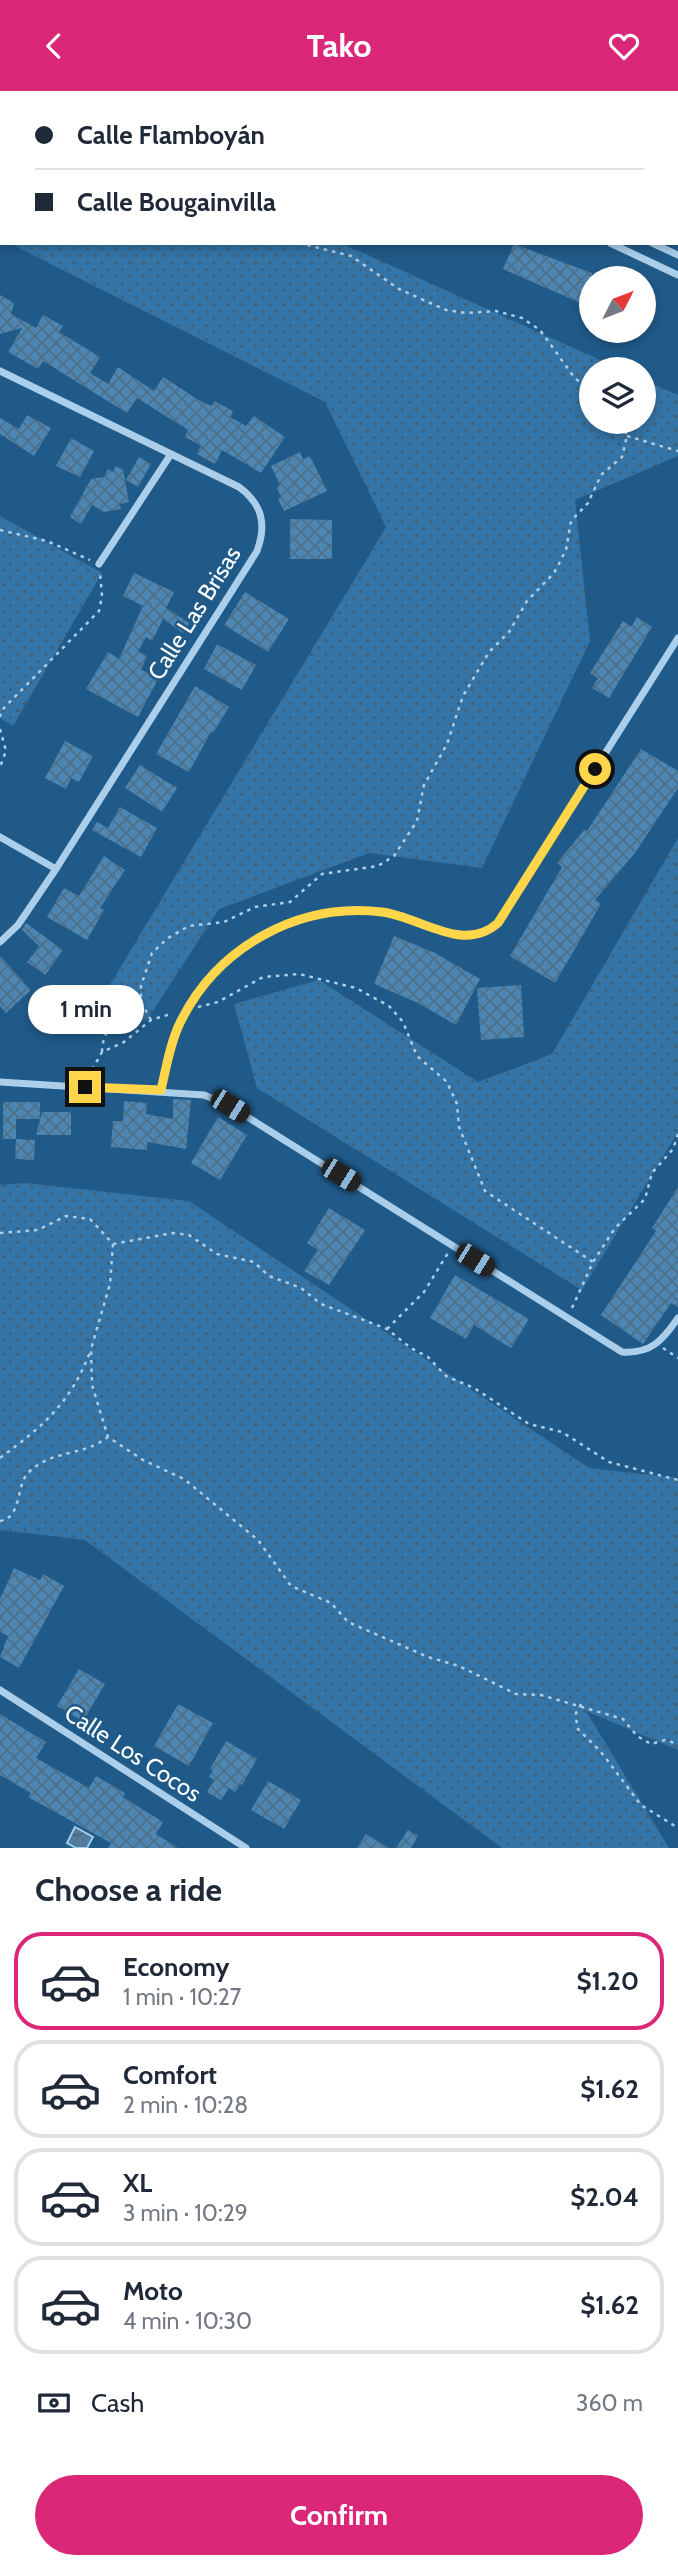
<!DOCTYPE html>
<html lang="en">
<head>
<meta charset="utf-8">
<style>
	:root { --surface:#fff; --page:#f6f6f7; --text:#1f2937; --muted:#747a83; --line:#e0e1e3; --accent:#db2777 }
	body { margin:0; font-family:Cabin,sans-serif; background:var(--page); color:var(--text); height:100vh; display:flex; flex-direction:column; font-size:26px; white-space:nowrap }
	* { box-sizing:border-box; margin:0 }
	p { font-size:23px; color:var(--muted) }
	.icon { flex:none; width:38px; height:38px; fill:none; stroke:currentColor; stroke-width:2; stroke-linecap:round; stroke-linejoin:round }
	.map { position:relative; height:1757px; overflow:hidden }
	.details { display:flex; flex-direction:column; background:var(--surface); flex:1 }
	.details>* { flex:none }
	.top-card { position:absolute; left:0px; top:0px; width:679px; height:154px; box-shadow:0 4px 10px #0003; display:grid; align-content:center; height:154px; padding:0 35px; background:var(--surface) }
	.needle { width:46px; rotate:48deg }
	.controls { position:absolute; left:579px; top:175px; display:grid; gap:14px }
	.controls a { display:grid; place-items:center; width:77px; height:77px; border-radius:50%; background:var(--surface); box-shadow:0 4px 10px #0003; font-size:35px }
	.end { position:absolute; width:32px; height:32px; margin:-16px; border:9px solid #ffd54a; background:#111; box-shadow:0 0 0 4px #111 }
	.from { border-radius:50% }
	.bubble { position:absolute; height:49px; border-radius:24px; background:var(--surface); box-shadow:0 4px 10px #0003; font-size:23px; font-weight:800; line-height:49px; text-align:center }
	.car { position:absolute; width:21px; height:42px; margin:-21px -10px; border-radius:9px; box-shadow:0 0 5px 2px #0007; background:linear-gradient(#222 24%,#8ab4d8 0 40%,#222 0 76%,#8ab4d8 0 86%,#222 0) }
	.top-card b { display:flex; align-items:center; gap:24px; height:66px; font-size:26px }
	.top-card b+b { border-top:2px solid var(--line) }
	.top-card i { width:18px; height:18px; background:var(--text) }
	ul { padding:0; list-style:none }
	li { display:flex; align-items:center; gap:21px; height:98px; margin:0 14px 10px; padding:0 21px; border:4px solid var(--line); border-radius:28px }
	li div { flex:1 }
	li b { display:block; font-size:26px }
	li em { font-style:normal; font-weight:800 }
	li.active { border-color:var(--accent) }
	li>.icon { width:63px; height:63px; stroke-width:1.5 }
	h2 { padding:0 35px; font-size:32px; line-height:84px }
	.pay { display:flex; align-items:center; gap:18px; height:77px; padding:0 35px; font-size:26px }
	.pay p { margin-inline-start:auto }
	.action { display:flex; gap:14px; margin-top:auto; padding:14px 35px }
	.action a { flex:1; height:80px; border-radius:42px; background:var(--accent); color:#fff; font-size:28px; font-weight:800; line-height:80px; text-align:center }
	header { display:flex; justify-content:space-between; align-items:center; height:91px; padding:0 35px; background:var(--accent); color:#fff; font-size:32px; font-weight:800 }
	.map>svg:first-child { display:block }
	.grass { fill:url(#grass-dots) }
	.forest { fill:url(#forest-firs) }
	.water { fill:url(#water-waves); stroke:#9fcbec; stroke-width:2 }
	.building { fill:url(#building-cross-hatch) }
	.lines { fill:none; stroke-linecap:round; stroke-linejoin:round }
	.path { stroke:#abcfeb; stroke-width:2.5; stroke-dasharray:3.5 5; stroke-linecap:butt }
	.street { stroke:#abcfeb; stroke-width:7 }
	.route { stroke:#ffd54a; stroke-width:9 }
	.labels { text-anchor:middle; dominant-baseline:central; stroke-width:5; stroke-linejoin:round; paint-order:stroke }
	.street-label { font-size:24px; fill:#fff; stroke:#205a89 }
</style>
</head>
<body>
<header><svg class="icon" aria-label="back" viewBox="0 0 24 24"><path d="M15 5l-7 7 7 7"/></svg>Tako<svg class="icon" aria-label="heart" viewBox="0 0 24 24"><path d="M12 20l-8-8c-3-5 5-10 8-4 3-6 11-1 8 4z"/></svg></header>
<div class="map">
<svg width="678" height="1757" viewBox="0 0 678 1757">
	<defs>
		<pattern id="grass-dots" width="8" height="8" patternUnits="userSpaceOnUse" patternTransform="scale(1.75)"><rect width="8" height="8" fill="#3474a6"/><path d="M2 2h.1M6 6h.1" fill="none" stroke="#415e74" stroke-width="1.8" stroke-linecap="round"/></pattern>
		<pattern id="forest-firs" width="22" height="20" patternUnits="userSpaceOnUse" patternTransform="scale(1.75)"><rect width="22" height="20" fill="#3474a6"/><path d="M5 1l3.5 6h-7zM16 11l3.5 6h-7z" fill="#415e74"/></pattern>
		<pattern id="water-waves" width="16" height="10" patternUnits="userSpaceOnUse" patternTransform="scale(1.75)"><rect width="16" height="10" fill="#537b9c"/><path d="M0 5q4-4 8 0t8 0" fill="none" stroke="#506474"/></pattern>
		<pattern id="building-cross-hatch" width="8" height="8" patternUnits="userSpaceOnUse" patternTransform="scale(1.75)"><rect width="8" height="8" fill="#4d86b2"/><path d="M0 0l8 8M0 8l8-8" fill="none" stroke="#4d6f89"/></pattern>
	</defs>
	<rect width="100%" height="100%" fill="#205a89"/>
	<path class="grass" d="M9 152H341L620 278H592V331H644V289L678 304V365L575 409 590 550 482 777 369 762 219 818 147 929 85 935 386 436 325 311Z
		M0 425 102 482 13 635 0 627Z
		M678 747V1041L582 1199 257 997 234 913 319 889 478 991 552 963Z
		M26 1092 189 1110 589 1377 678 1387V1659L586 1620 669 1757H502L85 1449 0 1439V1094Z"/>
	<path class="forest" d="M445 0H678V113L677 2Z"/>
	<path class="water" d="M75 1736 93 1746 87 1757H76L67 1752Z"/>
	<path class="building" d="M514 153 592 182V217L503 178Z
		M0 204 14 212 11 223 36 237 43 224 63 235 59 241 100 266 90 282 108 293 118 276 154 300 163 286 202 311 212 315 214 310 233 320 230 326 246 335 254 325 285 346 261 382 222 359 215 373 197 363 201 355 185 346 188 339 137 307 127 322 43 270 38 278 8 261 22 237 0 243Z
		M27 324 51 337 34 365 0 343V327L19 338Z
		M71 347 94 360 80 386 56 375Z
		M300 361 303 368 310 365 327 400 284 420 278 408 281 406 277 397 280 394 271 375Z
		M139 366 151 373 138 396 126 389Z
		M116 375 123 379 129 411 120 413 121 418 104 421 92 414 81 433 70 426 91 388 104 386 108 378 113 381Z
		M290 428 332 429V468H290Z
		M134 482 174 501 166 517 189 532 183 542 163 528 152 550 146 546 138 560 147 565 141 579 159 586 138 626 86 598 108 561 119 568 143 515 123 505Z
		M245 501 289 528 268 561 224 534Z
		M637 526 652 536 609 607 592 597 598 587 590 582 623 530 631 536Z
		M217 553 256 574 242 599 204 578Z
		M195 595 229 616 213 642 211 641 189 681 156 663Z
		M65 650 93 665 79 691 71 687 66 698 45 687Z
		M641 658 678 680V697L635 762 595 809 601 813 555 892 510 865 562 776 557 772 585 738 587 740Z
		M140 674 177 697 162 721 125 697Z
		M120 716 157 737 141 766 92 739 97 731 108 737Z
		M104 765 125 779 100 817 104 819 87 849 47 826 64 797 79 805Z
		M26 832 63 859 45 884 27 871 39 855 22 839Z
		M394 845 435 862 480 888 456 934 418 912 374 893Z
		M0 865 31 899 6 922 0 915Z
		M521 894 524 946 481 949 477 897Z
		M173 1008 191 1009 186 1058 147 1051V1059L111 1056 113 1030H123L124 1010 147 1012 146 1023 173 1028Z
		M3 1011H40V1028H16V1048H3Z
		M42 1021H71V1044H36Z
		M218 1026 247 1044 220 1089 191 1072Z
		M16 1048 35 1049 34 1069 15 1068Z
		M678 1096V1216L671 1212 643 1253 601 1224 656 1140 652 1137Z
		M329 1117 365 1139 329 1194 304 1180 318 1159 307 1152Z
		M455 1184 529 1228 511 1257 474 1234 466 1248 430 1227Z
		M14 1477 40 1489 43 1483 64 1495 19 1577 0 1566 8 1545 0 1541V1508Z
		M79 1578 105 1593 83 1630 57 1615Z
		M178 1613 213 1632 189 1675 154 1655Z
		M0 1623 46 1651 36 1667 89 1697 96 1685 125 1702 123 1706 163 1731 156 1743 178 1757H108L111 1752 28 1706 31 1702 0 1684Z
		M226 1650 257 1668 242 1694 240 1693 235 1701 229 1697 221 1709 207 1701 214 1689 209 1686 213 1679 210 1678Z
		M268 1690 301 1709 284 1738 251 1719Z
		M408 1739 418 1745 411 1757H396Z
		M366 1743 389 1757H357Z"/>
	<g class="lines">
		<path class="path" d="M17 0 19 2
			M299 152 351 165 399 198 446 219 466 222 496 220 522 227 540 239 574 286 592 302
			M627 345 678 360
			M0 439 47 450 90 469
			M0 626 1 620 99 520 102 505 100 481
			M0 638 6 660 0 676
			M198 916 218 911 263 886 299 883 356 897 389 915 403 931 417 965 447 991 457 1013 459 1036 485 1100 593 1171
			M151 929 141 911V895L152 862 168 847 189 835 224 831 255 816 290 811 322 783 378 775 394 765 417 730 424 694 447 653 463 605 489 561 509 541 527 510 554 482 566 459 571 430 588 412 601 384 622 366 627 345 622 331
			M102 961C102 936 121 923 141 911
			M88 986 102 961 124 951 151 929 171 923
			M0 1142 38 1139 66 1125 90 1128 113 1153 110 1193 91 1258 92 1294 108 1346 143 1369 184 1388 258 1449 291 1495 331 1512 348 1531 428 1566 459 1575 516 1603 541 1604 623 1628 637 1645 651 1653 665 1649 678 1653
			M113 1153 173 1142 189 1144 217 1163 254 1171 269 1185 301 1197 321 1213 387 1238 411 1257 428 1266 446 1285 474 1297 529 1333 562 1341 609 1371 678 1389
			M572 1217 593 1171 615 1137 645 1108 652 1082 673 1058 678 1043
			M387 1238 424 1201 448 1162
			M663 1257 678 1267
			M0 1367C43 1335 70 1313 90 1261
			M0 1430C23 1426 15 1394 29 1381 53 1358 82 1366 108 1346
			M581 1613 576 1622 577 1637 601 1661 641 1714 678 1737"/>
		<path class="street" d="M292 0 294 2
			M328 0 331 2
			M610 152 678 184
			M652 152 678 164
			M0 280 239 396C262 413 267 433 257 460L56 778 18 834 0 851
			M99 473 171 363
			M0 746 56 778
			M0 991 204 1004 230 1015 622 1261C651 1263 663 1249 678 1227
			M161 999C166 978 170 952 179 932 216 856 298 811 382 821 421 826 463 863 498 832L678 547
			M0 1599 246 1757"/>
	</g>
	<g class="lines">
		<path class="route" d="M85 996 161 999C166 978 170 952 180 932 217 856 298 811 382 821 421 826 463 863 498 832L595 678"/>
	</g>
	<g class="labels">
		<g class="street-label">
			<text transform="translate(194 522) rotate(-58)">Calle Las Brisas</text>
			<text transform="translate(133 1662) rotate(33)">Calle Los Cocos</text>
		</g>
	</g>
</svg>
<div class="controls">
<a><svg class="needle" viewBox="-14 -14 28 28"><path d="M0-13l5 13h-10z" fill="#e53935"/><path d="M0 13l5-13h-10z" fill="#747a83"/></svg></a>
<a><svg class="icon" aria-label="layers" viewBox="0 0 24 24"><path d="M12 4l9 5-9 5-9-5zM3 14l9 5 9-5"/></svg></a>
</div>
<i class="end from" style="left:595px;top:678px"></i>
<i class="end" style="left:85px;top:996px"></i>
<div class="bubble" style="left:28px;top:894px;width:116px">1 min</div>
<i class="car" style="left:230px;top:1015px;rotate:122deg"></i>
<i class="car" style="left:341px;top:1084px;rotate:122deg"></i>
<i class="car" style="left:475px;top:1169px;rotate:122deg"></i>
<div class="top-card">
<b><i class="from"></i>Calle Flamboyán</b>
<b><i></i>Calle Bougainvilla</b>
</div>
</div>
<section class="details">
<h2>Choose a ride</h2>
<ul>
<li class="active"><svg class="icon" aria-label="car" viewBox="0 0 24 24"><path d="M5 17H2v-5l4-1 3-4h7l3 4 3 1v5h-3M9 17h6M6 11h13"/><circle cx="7" cy="17" r="2"/><circle cx="17" cy="17" r="2"/></svg><div><b>Economy</b><p>1 min · 10:27</p></div><em>$1.20</em></li>
<li><svg class="icon" aria-label="car" viewBox="0 0 24 24"><path d="M5 17H2v-5l4-1 3-4h7l3 4 3 1v5h-3M9 17h6M6 11h13"/><circle cx="7" cy="17" r="2"/><circle cx="17" cy="17" r="2"/></svg><div><b>Comfort</b><p>2 min · 10:28</p></div><em>$1.62</em></li>
<li><svg class="icon" aria-label="car" viewBox="0 0 24 24"><path d="M5 17H2v-5l4-1 3-4h7l3 4 3 1v5h-3M9 17h6M6 11h13"/><circle cx="7" cy="17" r="2"/><circle cx="17" cy="17" r="2"/></svg><div><b>XL</b><p>3 min · 10:29</p></div><em>$2.04</em></li>
<li><svg class="icon" aria-label="car" viewBox="0 0 24 24"><path d="M5 17H2v-5l4-1 3-4h7l3 4 3 1v5h-3M9 17h6M6 11h13"/><circle cx="7" cy="17" r="2"/><circle cx="17" cy="17" r="2"/></svg><div><b>Moto</b><p>4 min · 10:30</p></div><em>$1.62</em></li>
</ul>
<div class="pay"><svg class="icon" aria-label="cash" viewBox="0 0 24 24"><path d="M3 7h18v10H3z"/><circle cx="12" cy="12" r="2"/></svg>Cash<p>360 m</p></div>
<div class="action"><a>Confirm</a></div>
</section>
</body>
</html>
